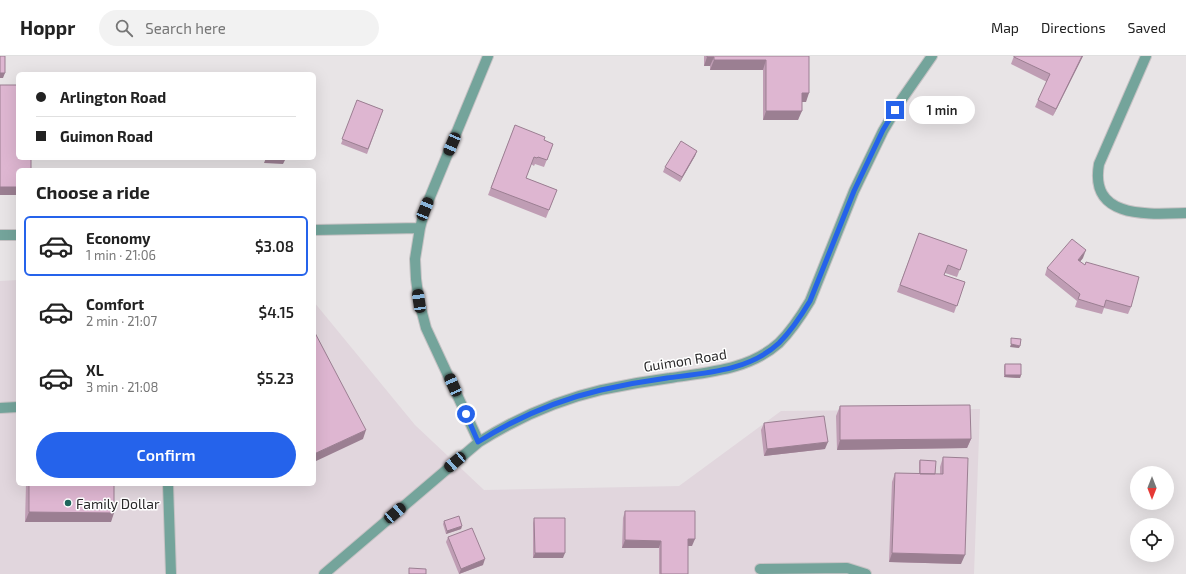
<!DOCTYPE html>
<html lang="en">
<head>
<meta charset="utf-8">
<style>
	:root { --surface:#fff; --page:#f2f2f2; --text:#222; --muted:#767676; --line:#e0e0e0; --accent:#2563eb }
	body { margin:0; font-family:"Exo 2",sans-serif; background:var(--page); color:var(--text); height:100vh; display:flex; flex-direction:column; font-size:15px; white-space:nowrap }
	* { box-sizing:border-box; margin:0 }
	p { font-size:13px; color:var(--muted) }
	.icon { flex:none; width:22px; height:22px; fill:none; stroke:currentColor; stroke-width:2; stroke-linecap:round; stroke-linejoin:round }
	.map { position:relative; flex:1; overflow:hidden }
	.details { position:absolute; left:16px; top:112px; width:300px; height:318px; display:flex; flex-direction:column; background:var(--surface); border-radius:6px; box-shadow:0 4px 16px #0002 }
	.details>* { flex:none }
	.top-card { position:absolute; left:16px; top:16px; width:300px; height:88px; border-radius:6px; box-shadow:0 4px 16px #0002; display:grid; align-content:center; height:88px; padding:0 20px; background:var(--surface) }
	.needle { width:26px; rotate:180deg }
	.controls { position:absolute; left:1130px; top:410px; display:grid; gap:8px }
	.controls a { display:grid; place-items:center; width:44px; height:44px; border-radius:50%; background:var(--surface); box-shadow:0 4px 16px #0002; font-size:20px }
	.end { position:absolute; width:18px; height:18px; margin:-9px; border:5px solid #2563eb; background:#fff; box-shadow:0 0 0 2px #fff }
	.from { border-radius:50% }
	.bubble { position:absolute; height:28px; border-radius:14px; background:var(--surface); box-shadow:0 4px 16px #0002; font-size:13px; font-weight:600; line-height:28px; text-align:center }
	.car { position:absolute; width:12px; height:24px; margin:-12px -6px; border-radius:5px; box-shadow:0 0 3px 1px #0007; background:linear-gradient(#222 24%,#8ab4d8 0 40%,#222 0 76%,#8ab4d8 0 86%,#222 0) }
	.top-card b { display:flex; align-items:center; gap:14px; height:38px; font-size:15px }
	.top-card b+b { border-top:1px solid var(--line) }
	.top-card i { width:10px; height:10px; background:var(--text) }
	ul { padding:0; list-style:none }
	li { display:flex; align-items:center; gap:12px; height:60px; margin:0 8px 6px; padding:0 12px; border:2px solid transparent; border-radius:6px }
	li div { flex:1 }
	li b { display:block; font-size:15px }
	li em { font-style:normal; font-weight:600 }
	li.active { border-color:var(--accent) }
	li>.icon { width:36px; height:36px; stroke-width:1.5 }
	h2 { padding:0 20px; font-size:18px; line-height:48px }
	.cta { display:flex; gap:8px; margin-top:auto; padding:8px 20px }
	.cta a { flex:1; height:46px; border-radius:24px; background:var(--accent); color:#fff; font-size:16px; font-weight:600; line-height:46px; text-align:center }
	header { display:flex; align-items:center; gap:24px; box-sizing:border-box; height:56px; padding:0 20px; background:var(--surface); border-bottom:1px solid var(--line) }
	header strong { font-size:19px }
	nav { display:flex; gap:22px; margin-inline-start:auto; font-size:14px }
	.search { width:280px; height:36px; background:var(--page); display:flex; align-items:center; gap:10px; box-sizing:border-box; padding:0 14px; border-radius:22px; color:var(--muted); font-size:15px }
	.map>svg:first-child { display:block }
	.built { fill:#e1d6dd }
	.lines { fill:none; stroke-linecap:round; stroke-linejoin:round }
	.minor-casing { stroke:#c6c2c4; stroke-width:12 }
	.minor { stroke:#74a49b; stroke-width:10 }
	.wall { fill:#bf9db4 }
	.shaded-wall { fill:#9b7f92 }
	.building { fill:#deb6d1; stroke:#9b7f92 }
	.route { stroke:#2563eb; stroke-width:5 }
	.poi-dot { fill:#1f675d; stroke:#fff; stroke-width:1.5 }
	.labels { text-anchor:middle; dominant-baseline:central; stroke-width:3; stroke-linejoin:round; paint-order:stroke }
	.street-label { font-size:14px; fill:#2a292a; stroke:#fff }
	.poi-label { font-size:14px; fill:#2a292a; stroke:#fff; text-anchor:start }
</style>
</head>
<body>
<header>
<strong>Hoppr</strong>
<div class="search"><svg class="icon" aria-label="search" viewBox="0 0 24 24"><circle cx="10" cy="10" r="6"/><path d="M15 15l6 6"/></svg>Search here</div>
<nav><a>Map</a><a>Directions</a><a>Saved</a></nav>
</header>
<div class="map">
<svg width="1186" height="518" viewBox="0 0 1186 518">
	<rect width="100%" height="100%" fill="#e8e4e6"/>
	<path class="built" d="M18 224V428H314V246L415 369 484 434 679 430 781 355 980 353 974 518H0V225Z"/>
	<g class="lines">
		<defs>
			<path id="minor" d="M1146 0 1099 108C1089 164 1150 158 1186 157
				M314 174 420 172
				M0 179H18
				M0 352 18 351
				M479 386 426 272 419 245 416 223 415 203 420 172 425 153 488 0
				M168 428 171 518
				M760 513 847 512 866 518
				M324 518 479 386C517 362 558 344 601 334 624 329 647 325 670 322 708 316 749 314 779 287 791 275 801 260 810 245L854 135 883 75 902 43 932 0"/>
		</defs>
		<use href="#minor" class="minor-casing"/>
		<use href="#minor" class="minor"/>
	</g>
	<path class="wall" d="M704 0H809L806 46H802L798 64H763V14H710V10H704Z
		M1014 0H1083L1053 60 1035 51 1038 44 1047 26 1011 8Z
		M357 44 383 54 367 98 341 88Z
		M515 69 544 84 553 88 544 111 535 108 534 110 531 108 526 122 557 134 546 162 488 139Z
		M697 95 695 100 680 126 663 116 665 111Z
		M919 177 967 194 957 221 945 217 944 219 965 226 954 257 897 236Z
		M1083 202 1080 205 1131 251 1128 258 1104 252 1102 258 1075 251 1077 245 1045 219 1047 212Z
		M1005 308 1021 319 1020 322 1004 321V310Z
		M840 350 971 383 967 392 837 394 836 360Z
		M764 367 825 393 764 400 761 374Z
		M943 401 961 508 889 506 892 426 895 417 919 418V406L920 404 935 418H940V411Z
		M26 428H114L111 466H25Z
		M625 455 692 490H688V518H659V492H622L623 462Z
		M534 462 563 502H533V467Z
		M444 465 462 470 461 473 446 478 443 468Z
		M448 481 483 509 459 518 446 486Z"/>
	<path class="shaded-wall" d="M1082 0H1083L1053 60 1056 53Z
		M707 1H714L710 10H704Z
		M714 4H766L763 14H710Z
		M0 17H5L3 22H0Z
		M802 37H809L806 46H798Z
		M766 55H802L798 64H763Z
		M697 95 695 100 680 126 682 121Z
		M266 102H286L283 108 264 107Z
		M0 131H18V139H0Z
		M1086 194 1083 202 1076 211 1078 204Z
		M1011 288 1020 290 1019 292 1010 291Z
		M1005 319H1021L1020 322 1004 321Z
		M366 374 363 383 314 406V398Z
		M971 383 967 392 837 394 840 384Z
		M828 386 825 393 764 400 767 393Z
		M29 456 114 457 111 466H25Z
		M462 470 461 473 446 478 447 475Z
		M688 483H695L692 490H685Z
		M625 484 661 485 659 492H622Z
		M535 497H565L563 502H533Z
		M892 497 965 499 961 508 889 506Z
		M485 503 483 509 459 518 461 513Z"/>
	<path class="building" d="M0 0H5V17H0Z
		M707 0H809V37H802V55H766V4H714V1H707Z
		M1014 0H1082L1056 53 1038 44 1050 18 1014 1Z
		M0 29H18V102H31V114H18V131H0Z
		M357 44 383 54 368 93 342 83Z
		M515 69 545 81 544 84 553 88 547 104 538 101 537 102 534 101 526 122 557 134 549 154 491 132Z
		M681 85 697 95 682 121 665 111Z
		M919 177 967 194 960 214 948 209 944 219 965 226 957 250 900 229Z
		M1072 183 1086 194 1078 204 1085 209 1086 206 1139 221 1131 251 1106 244 1104 251 1078 243 1080 238 1047 212Z
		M314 275 366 374 314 398Z
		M1011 282 1021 283 1020 290 1011 288Z
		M1005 308H1021V319H1005Z
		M970 349 971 383 840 384V350Z
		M824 360 828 386 767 393 764 367Z
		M943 401 968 402 965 499 892 497 895 417 943 418Z
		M920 404 936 405 935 418H920Z
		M29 428H114V457L29 456Z
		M625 455H695V483H688V518H661V485L625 484Z
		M459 460 462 470 447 475 444 465Z
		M534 462H565V497H535Z
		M472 472 485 503 461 513 448 481Z
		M409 512 426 513V518H409Z"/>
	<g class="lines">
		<path class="route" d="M466 358 478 386C516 362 558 344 601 334 623 329 645 325 667 322 706 317 749 315 779 287 791 275 801 260 810 245L854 135 883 74 895 54"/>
	</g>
	<circle class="poi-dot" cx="68" cy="447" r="4"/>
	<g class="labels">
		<g class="street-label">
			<text transform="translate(685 304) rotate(-9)">Guimon Road</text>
		</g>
		<g class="poi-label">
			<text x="76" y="447">Family Dollar</text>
		</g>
	</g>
</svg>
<div class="controls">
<a><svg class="needle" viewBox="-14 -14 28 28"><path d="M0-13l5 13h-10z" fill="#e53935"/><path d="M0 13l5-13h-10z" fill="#767676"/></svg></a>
<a><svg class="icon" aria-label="locate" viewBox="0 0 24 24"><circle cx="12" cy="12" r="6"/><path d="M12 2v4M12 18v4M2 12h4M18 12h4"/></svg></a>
</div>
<i class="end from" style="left:466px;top:358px"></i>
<i class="end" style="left:895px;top:54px"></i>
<div class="bubble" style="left:909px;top:40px;width:66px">1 min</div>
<i class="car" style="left:452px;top:88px;rotate:203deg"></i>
<i class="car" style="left:425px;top:153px;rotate:22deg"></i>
<i class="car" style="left:419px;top:245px;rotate:352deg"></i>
<i class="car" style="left:453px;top:329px;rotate:336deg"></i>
<i class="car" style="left:455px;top:406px;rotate:229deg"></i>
<i class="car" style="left:395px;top:457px;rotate:49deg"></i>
<div class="top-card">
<b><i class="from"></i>Arlington Road</b>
<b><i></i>Guimon Road</b>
</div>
<section class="details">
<h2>Choose a ride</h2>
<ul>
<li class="active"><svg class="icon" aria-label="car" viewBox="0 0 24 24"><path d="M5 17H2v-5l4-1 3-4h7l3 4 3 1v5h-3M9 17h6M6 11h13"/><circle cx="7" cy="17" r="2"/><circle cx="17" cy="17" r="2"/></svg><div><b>Economy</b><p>1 min · 21:06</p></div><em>$3.08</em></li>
<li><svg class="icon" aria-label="car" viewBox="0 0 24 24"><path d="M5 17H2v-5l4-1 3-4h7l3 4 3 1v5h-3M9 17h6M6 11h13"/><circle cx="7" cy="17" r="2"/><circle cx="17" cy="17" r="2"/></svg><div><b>Comfort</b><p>2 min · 21:07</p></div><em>$4.15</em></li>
<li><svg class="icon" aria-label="car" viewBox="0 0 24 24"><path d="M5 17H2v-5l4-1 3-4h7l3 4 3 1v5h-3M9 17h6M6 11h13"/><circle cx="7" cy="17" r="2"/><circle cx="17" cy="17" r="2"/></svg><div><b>XL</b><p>3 min · 21:08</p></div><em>$5.23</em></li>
</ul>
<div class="cta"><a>Confirm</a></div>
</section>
</div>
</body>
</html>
